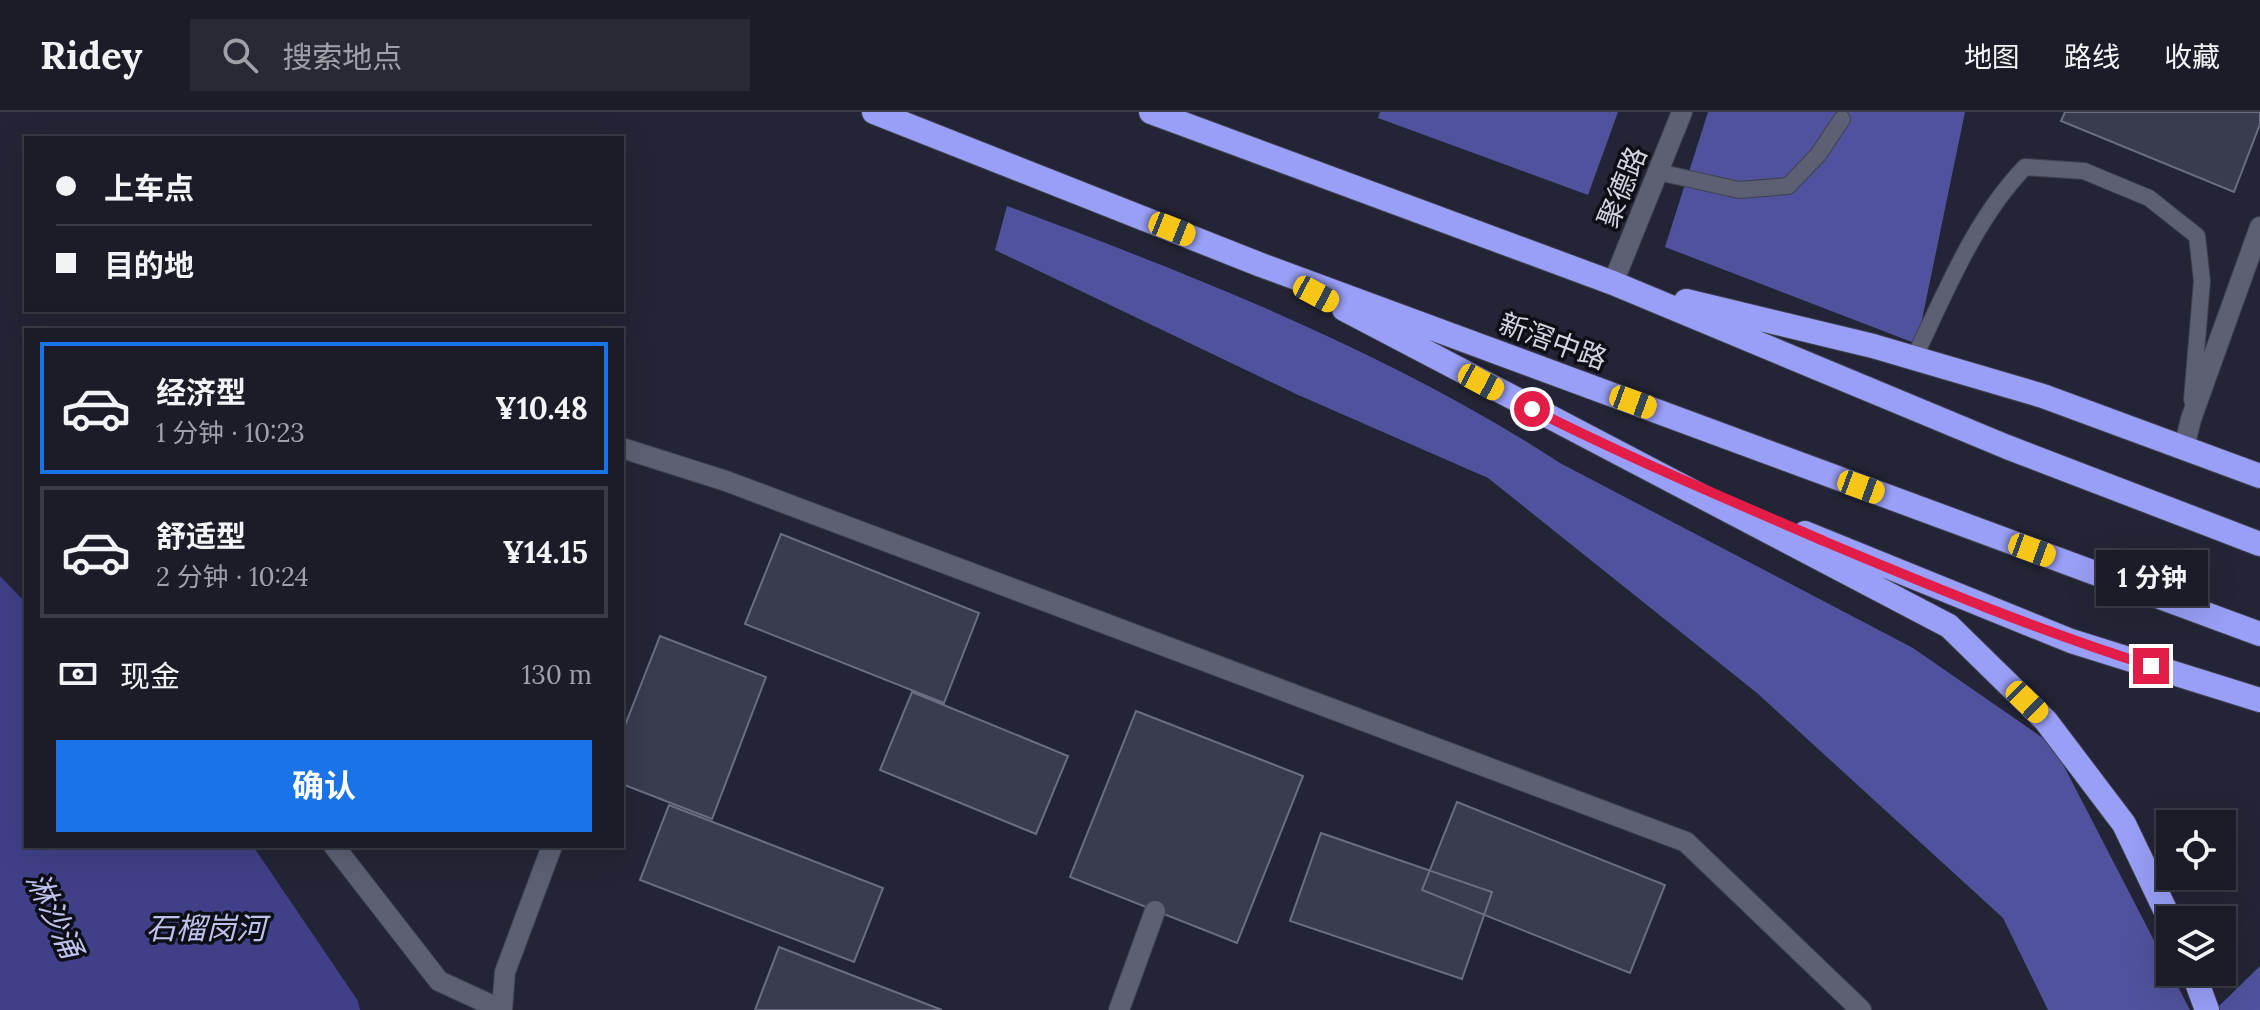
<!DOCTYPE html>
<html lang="zh">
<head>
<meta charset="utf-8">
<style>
	:root { --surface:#1a1c28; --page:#272934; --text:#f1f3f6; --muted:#9fa1a8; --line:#383a45; --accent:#1a73e8 }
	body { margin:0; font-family:Lora,"Noto Sans SC",serif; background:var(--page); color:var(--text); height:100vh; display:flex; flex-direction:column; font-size:30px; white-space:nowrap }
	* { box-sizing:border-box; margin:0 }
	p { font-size:26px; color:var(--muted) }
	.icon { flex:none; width:44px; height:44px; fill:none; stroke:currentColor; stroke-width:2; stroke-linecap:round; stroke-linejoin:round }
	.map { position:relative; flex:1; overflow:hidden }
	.details { position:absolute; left:24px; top:216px; width:600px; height:520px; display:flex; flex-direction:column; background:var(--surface); border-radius:0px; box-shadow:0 8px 32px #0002,0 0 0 2px var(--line) }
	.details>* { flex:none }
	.hud { position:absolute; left:24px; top:24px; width:600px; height:176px; border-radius:0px; box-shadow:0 8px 32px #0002,0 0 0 2px var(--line); display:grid; align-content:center; height:176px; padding:0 32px; background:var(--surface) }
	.controls { position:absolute; left:2156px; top:698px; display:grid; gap:16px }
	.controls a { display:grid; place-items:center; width:80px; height:80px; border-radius:0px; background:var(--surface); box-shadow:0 8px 32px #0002,0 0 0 2px var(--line); font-size:40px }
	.end { position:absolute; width:36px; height:36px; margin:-18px; border:10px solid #e11d48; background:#fff; box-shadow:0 0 0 4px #fff }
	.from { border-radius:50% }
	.bubble { position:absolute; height:56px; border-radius:0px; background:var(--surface); box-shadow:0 8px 32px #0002,0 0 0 2px var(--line); font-size:26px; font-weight:700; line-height:56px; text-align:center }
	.car { position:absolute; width:24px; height:48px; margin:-24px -12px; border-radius:10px; box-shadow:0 0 6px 2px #0007; background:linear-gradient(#f5c518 24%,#345 0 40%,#f5c518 0 76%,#345 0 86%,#f5c518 0) }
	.hud b { display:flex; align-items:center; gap:28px; height:76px; font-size:30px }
	.hud b+b { border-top:2px solid var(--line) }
	.hud i { width:20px; height:20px; background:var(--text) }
	ul { padding:14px 0 0; list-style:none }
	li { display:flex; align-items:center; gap:24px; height:132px; margin:0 16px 12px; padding:0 16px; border:4px solid var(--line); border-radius:0px }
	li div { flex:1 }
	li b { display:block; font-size:30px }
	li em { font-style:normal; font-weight:700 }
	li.active { border-color:var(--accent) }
	li>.icon { width:72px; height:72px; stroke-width:1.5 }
	.pay { display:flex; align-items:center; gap:20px; height:88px; padding:0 32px; font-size:30px }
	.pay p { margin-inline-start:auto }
	.action { display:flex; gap:16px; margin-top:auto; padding:16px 32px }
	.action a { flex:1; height:92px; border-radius:0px; background:var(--accent); color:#fff; font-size:32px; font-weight:700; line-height:92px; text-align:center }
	header { display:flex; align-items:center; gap:48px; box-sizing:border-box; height:112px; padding:0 40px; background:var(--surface); border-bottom:2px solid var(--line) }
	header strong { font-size:38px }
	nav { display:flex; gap:44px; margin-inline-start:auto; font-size:28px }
	.search { width:560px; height:72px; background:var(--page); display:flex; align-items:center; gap:20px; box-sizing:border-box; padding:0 28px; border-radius:0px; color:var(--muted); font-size:30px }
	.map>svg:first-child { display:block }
	.forest { fill:#50529d }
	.water { fill:#404089 }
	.building { fill:#393b4e; stroke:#6b6e83; stroke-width:2 }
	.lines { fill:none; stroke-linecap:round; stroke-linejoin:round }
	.lane-casing { stroke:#404150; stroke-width:18 }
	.street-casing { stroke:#404150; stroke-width:22 }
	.highway-casing { stroke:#404150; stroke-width:26 }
	.lane { stroke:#5d5f73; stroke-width:16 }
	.street { stroke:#5d5f73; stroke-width:20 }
	.highway { stroke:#999ef6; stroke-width:24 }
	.route { stroke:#e11d48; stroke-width:10 }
	.labels { text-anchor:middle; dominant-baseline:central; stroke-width:7; stroke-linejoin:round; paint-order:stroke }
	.street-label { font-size:28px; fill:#d2d4e0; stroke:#0e0f16 }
	.water-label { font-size:30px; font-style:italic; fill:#bec2ed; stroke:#0e0f16 }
</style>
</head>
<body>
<header>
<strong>Ridey</strong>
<div class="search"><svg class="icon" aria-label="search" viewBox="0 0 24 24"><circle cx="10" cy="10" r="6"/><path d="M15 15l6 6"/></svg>搜索地点</div>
<nav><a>地图</a><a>路线</a><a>收藏</a></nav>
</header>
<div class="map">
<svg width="2260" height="898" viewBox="0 0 2260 898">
	<rect width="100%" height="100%" fill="#232536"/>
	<path class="forest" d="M1380 0H1618L1588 83 1378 6Z
		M1708 0H1965L1917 232 1665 135Z
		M1007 94C1198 165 1389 240 1560 351L1913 536 2053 633 2190 898H2048L2003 806 1757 581 1488 366 1296 282 995 138Z
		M2260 854V898H2215Z"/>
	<path class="water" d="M0 464 26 491V734H253L358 889 360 898H0Z"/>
	<path class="building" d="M2065 0H2260V12L2234 80 2061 9Z
		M781 422 979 501 944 591 745 512Z
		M660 524 766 565 712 707 622 672V621Z
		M912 580 1068 644 1036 722 880 658Z
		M1136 599 1303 664 1237 831 1070 765Z
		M1457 690 1665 773 1630 861 1422 778Z
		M669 693 883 776 854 850 640 768Z
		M1321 721 1492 780 1462 867 1290 809Z
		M779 835 942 898H755Z"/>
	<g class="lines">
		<defs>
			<path id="lane" d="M1658 60 1739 78 1788 74 1818 43 1842 7
				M1914 246C1946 180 1974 108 2025 55L2084 59 2149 86 2197 124 2202 169 2192 288"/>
			<path id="street" d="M1613 171 1682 0
				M622 336 726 369 1686 730 1861 898
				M2184 336 2191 307 2260 115
				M334 734 439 869 502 898
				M502 898 505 860 552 734
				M1119 898 1155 799"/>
			<path id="highway" d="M874 0 1261 153 2260 522
				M1151 0 1613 171 2007 335 2260 432
				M1686 189 1873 234 2043 284 2260 364
				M1344 197 1949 514 2046 609 2124 712 2170 808
				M1805 421 2071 529 2260 588
				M2193 860 2207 898"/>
		</defs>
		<use href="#lane" class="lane-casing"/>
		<use href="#street" class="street-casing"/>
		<use href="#highway" class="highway-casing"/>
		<use href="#lane" class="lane"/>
		<use href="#street" class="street"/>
		<use href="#highway" class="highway"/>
	</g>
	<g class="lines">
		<path class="route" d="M1532 297C1629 346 1727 387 1826 430 1933 475 2040 519 2151 554"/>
	</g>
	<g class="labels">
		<g class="street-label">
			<text transform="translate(1622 75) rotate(-68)">聚德路</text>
			<text transform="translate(1553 229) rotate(20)">新滘中路</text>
		</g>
		<g class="water-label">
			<text transform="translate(55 803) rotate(65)">淋沙涌</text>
			<text x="206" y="816">石榴岗河</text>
		</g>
	</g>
</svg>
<div class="controls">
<a><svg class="icon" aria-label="locate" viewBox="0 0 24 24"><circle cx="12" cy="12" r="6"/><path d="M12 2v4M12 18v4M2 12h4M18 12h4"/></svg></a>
<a><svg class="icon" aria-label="layers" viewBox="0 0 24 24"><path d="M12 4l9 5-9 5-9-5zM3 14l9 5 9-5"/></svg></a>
</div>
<i class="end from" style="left:1532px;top:297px"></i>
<i class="end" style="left:2151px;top:554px"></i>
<div class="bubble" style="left:2096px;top:438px;width:112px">1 分钟</div>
<i class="car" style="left:1172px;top:117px;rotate:112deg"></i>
<i class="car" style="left:1316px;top:182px;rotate:118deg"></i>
<i class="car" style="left:1481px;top:270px;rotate:118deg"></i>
<i class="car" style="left:1633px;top:290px;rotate:110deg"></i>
<i class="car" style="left:1861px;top:375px;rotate:110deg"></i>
<i class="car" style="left:2032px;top:438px;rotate:110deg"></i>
<i class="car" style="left:2027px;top:590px;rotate:134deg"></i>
<div class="hud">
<b><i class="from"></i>上车点</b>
<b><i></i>目的地</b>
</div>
<section class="details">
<ul>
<li class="active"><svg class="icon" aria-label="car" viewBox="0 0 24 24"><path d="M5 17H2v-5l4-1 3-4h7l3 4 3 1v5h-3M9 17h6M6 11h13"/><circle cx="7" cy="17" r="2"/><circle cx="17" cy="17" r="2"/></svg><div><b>经济型</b><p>1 分钟 · 10:23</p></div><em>¥10.48</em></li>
<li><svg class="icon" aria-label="car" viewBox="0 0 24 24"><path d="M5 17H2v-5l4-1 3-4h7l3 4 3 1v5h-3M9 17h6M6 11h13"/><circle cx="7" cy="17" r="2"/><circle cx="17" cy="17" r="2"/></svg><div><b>舒适型</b><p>2 分钟 · 10:24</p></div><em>¥14.15</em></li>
</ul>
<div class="pay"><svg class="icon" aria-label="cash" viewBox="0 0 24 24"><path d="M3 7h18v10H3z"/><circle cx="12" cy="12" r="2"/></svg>现金<p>130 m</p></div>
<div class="action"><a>确认</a></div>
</section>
</div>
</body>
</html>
